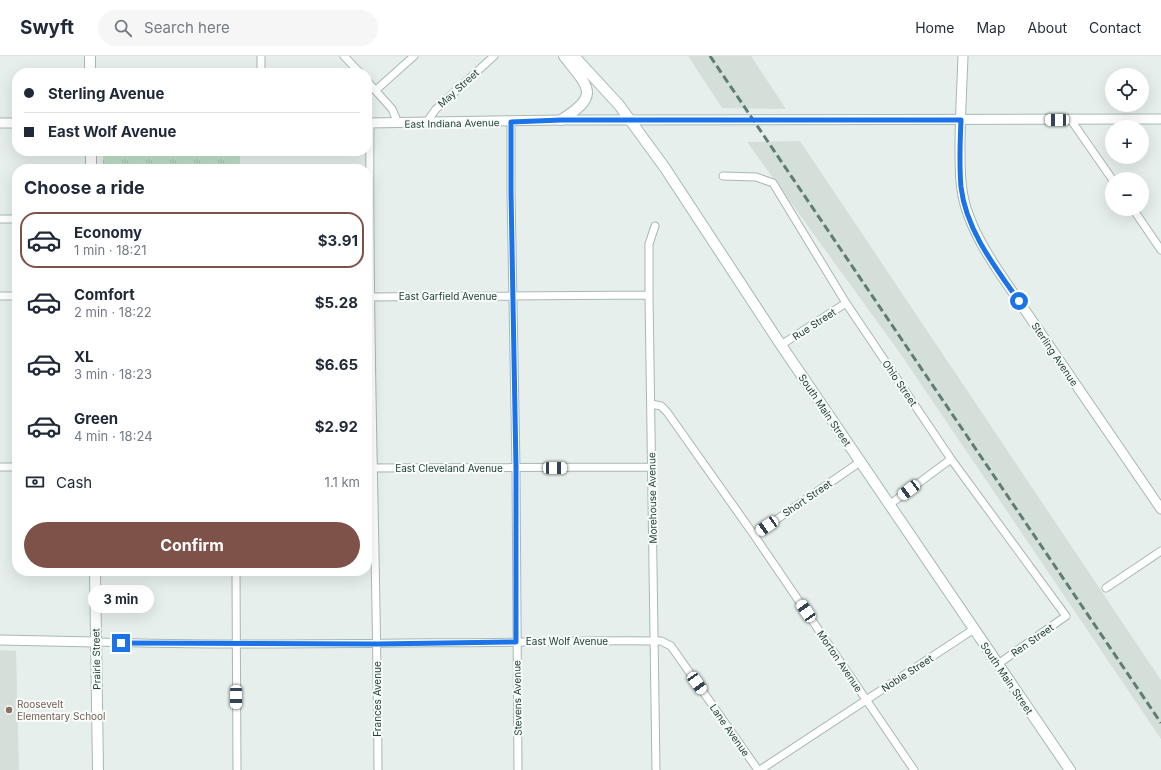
<!DOCTYPE html>
<html lang="en">
<head>
<meta charset="utf-8">
<style>
	:root { --surface:#fff; --page:#f6f6f7; --text:#1f2937; --muted:#747a83; --line:#e0e1e3; --accent:#7f5249 }
	body { margin:0; font-family:Inter,sans-serif; background:var(--page); color:var(--text); height:100vh; display:flex; flex-direction:column; font-size:15px; white-space:nowrap }
	* { box-sizing:border-box; margin:0 }
	p { font-size:13px; color:var(--muted) }
	.icon { flex:none; width:22px; height:22px; fill:none; stroke:currentColor; stroke-width:2; stroke-linecap:round; stroke-linejoin:round }
	.map { position:relative; flex:1; overflow:hidden }
	.drawer { position:absolute; left:12px; top:108px; width:360px; height:412px; display:flex; flex-direction:column; background:var(--surface); border-radius:16px; box-shadow:0 4px 16px #0002 }
	.drawer>* { flex:none }
	.banner { position:absolute; left:12px; top:12px; width:360px; height:88px; border-radius:16px; box-shadow:0 4px 16px #0002; display:grid; align-content:center; height:88px; padding:0 12px; background:var(--surface) }
	.buttons { position:absolute; left:1105px; top:12px; display:grid; gap:8px }
	.buttons a { display:grid; place-items:center; width:44px; height:44px; border-radius:50%; background:var(--surface); box-shadow:0 4px 16px #0002; font-size:20px }
	.end { position:absolute; width:18px; height:18px; margin:-9px; border:5px solid #1a73e8; background:#fff; box-shadow:0 0 0 2px #fff }
	.from { border-radius:50% }
	.bubble { position:absolute; height:28px; border-radius:14px; background:var(--surface); box-shadow:0 4px 16px #0002; font-size:13px; font-weight:700; line-height:28px; text-align:center }
	.car { position:absolute; width:12px; height:24px; margin:-12px -6px; border-radius:5px; box-shadow:0 0 3px 1px #0007; background:linear-gradient(#fff 24%,#345 0 40%,#fff 0 76%,#345 0 86%,#fff 0) }
	.banner b { display:flex; align-items:center; gap:14px; height:38px; font-size:15px }
	.banner b+b { border-top:1px solid var(--line) }
	.banner i { width:10px; height:10px; background:var(--text) }
	ul { padding:0; list-style:none }
	li { display:flex; align-items:center; gap:12px; height:56px; margin:0 8px 6px; padding:0 4px; border:2px solid transparent; border-radius:16px }
	li div { flex:1 }
	li b { display:block; font-size:15px }
	li em { font-style:normal; font-weight:700 }
	li.active { border-color:var(--accent) }
	li>.icon { width:36px; height:36px; stroke-width:1.5 }
	h2 { padding:0 12px; font-size:18px; line-height:48px }
	.pay { display:flex; align-items:center; gap:10px; height:44px; padding:0 12px; font-size:15px }
	.pay p { margin-inline-start:auto }
	.primary-button { display:flex; gap:8px; margin-top:auto; padding:8px 12px }
	.primary-button a { flex:1; height:46px; border-radius:24px; background:var(--accent); color:#fff; font-size:16px; font-weight:700; line-height:46px; text-align:center }
	header { display:flex; align-items:center; gap:24px; box-sizing:border-box; height:56px; padding:0 20px; background:var(--surface); border-bottom:1px solid var(--line) }
	header strong { font-size:19px }
	nav { display:flex; gap:22px; margin-inline-start:auto; font-size:14px }
	.search { width:280px; height:36px; background:var(--page); display:flex; align-items:center; gap:10px; box-sizing:border-box; padding:0 14px; border-radius:22px; color:var(--muted); font-size:15px }
	.map>svg:first-child { display:block }
	.built { fill:#d4dfda }
	.park { fill:url(#park-tufts) }
	.lines { fill:none; stroke-linecap:round; stroke-linejoin:round }
	.minor-casing { stroke:#a8b8b2; stroke-width:9 }
	.tertiary-casing { stroke:#a8b8b2; stroke-width:11 }
	.secondary-casing { stroke:#a4bbb3; stroke-width:12 }
	.minor { stroke:#fff; stroke-width:7 }
	.tertiary { stroke:#fff; stroke-width:9 }
	.secondary { stroke:#fff; stroke-width:10 }
	.rail { stroke:#5f7d75; stroke-width:3; stroke-dasharray:8 4; stroke-linecap:butt }
	.route { stroke:#1a73e8; stroke-width:5 }
	.education-dot { fill:#8d6e63; stroke:#f7fbf9; stroke-width:1.5 }
	.labels { text-anchor:middle; dominant-baseline:central; stroke-width:4; stroke-linejoin:round; paint-order:stroke }
	.street-label { font-size:10px; fill:#24423a; stroke:#f7fbf9 }
	.education-label { font-size:10px; fill:#785e54; stroke:#f7fbf9; text-anchor:start }
</style>
</head>
<body>
<header>
<strong>Swyft</strong>
<div class="search"><svg class="icon" aria-label="search" viewBox="0 0 24 24"><circle cx="10" cy="10" r="6"/><path d="M15 15l6 6"/></svg>Search here</div>
<nav><a>Home</a><a>Map</a><a>About</a><a>Contact</a></nav>
</header>
<div class="map">
<svg width="1161" height="714" viewBox="0 0 1161 714">
	<defs>
		<pattern id="park-tufts" width="24" height="20" patternUnits="userSpaceOnUse"><rect width="24" height="20" fill="#bfe0c8"/><path d="M3 7l-1-3M5 7V3M7 7l1-3M15 17l-1-3M17 17v-4M19 17l1-3" fill="none" stroke="#a4c1ad"/></pattern>
	</defs>
	<rect width="100%" height="100%" fill="#e6efeb"/>
	<path class="built" d="M688 0H751L786 53 722 52Z
		M800 85 1161 624V683L902 300 747 86Z
		M0 594 16 595 19 714H0Z"/>
	<path class="park" d="M103 95H240V113H103Z"/>
	<g class="lines">
		<defs>
			<path id="minor" d="M261 0V17
				M344 0 360 17
				M367 25 392 53 398 67
				M376 34 414 0
				M1071 64 1112 123
				M511 66V135L516 412 518 714
				M370 67C368 283 377 498 378 714
				M426 67 436 53 494 0
				M723 120 756 121 773 127 846 247 951 403 1066 560 998 608
				M1133 153 1161 194
				M0 163H17
				M655 170 649 188V239L656 714
				M0 240H17
				M367 241 649 239
				M781 289 846 247
				M651 348 661 350 667 356 754 479 914 714
				M0 411H17
				M367 412 651 411
				M889 449 951 403
				M754 479 860 406
				M236 515 237 714
				M1106 532 1161 495
				M96 586C240 590 384 587 528 586 573 585 617 584 661 585L671 590 758 714
				M760 714 974 573"/>
			<path id="tertiary" d="M963 0C962 30 960 61 960 91 960 112 960 133 966 152 974 177 987 198 1001 219L1161 453
				M0 67H17
				M367 67 561 64 1161 63
				M0 584 96 586"/>
			<path id="secondary" d="M90 0V17
				M574 0 619 49 665 112 781 289 1070 714
				M561 64C601 39 589 32 564 0
				M91 113V95
				M95 515 98 714"/>
		</defs>
		<use href="#minor" class="minor-casing"/>
		<use href="#tertiary" class="tertiary-casing"/>
		<use href="#secondary" class="secondary-casing"/>
		<use href="#minor" class="minor"/>
		<use href="#tertiary" class="tertiary"/>
		<use href="#secondary" class="secondary"/>
		<path class="rail" d="M710 0 1161 667"/>
	</g>
	<g class="lines">
		<path class="route" d="M121 587 377 588 516 586V412L511 135V66L561 64H961C960 86 959 109 961 131 966 174 995 211 1019 245"/>
	</g>
	<circle class="education-dot" cx="9" cy="654" r="4"/>
	<g class="labels">
		<g class="street-label">
			<text transform="translate(458 32) rotate(-42)">May Street</text>
			<text transform="translate(452 67) rotate(-1)">East Indiana Avenue</text>
			<text x="448" y="240">East Garfield Avenue</text>
			<text transform="translate(814 268) rotate(-33)">Rue Street</text>
			<text transform="translate(1055 298) rotate(56)">Sterling Avenue</text>
			<text transform="translate(900 327) rotate(56)">Ohio Street</text>
			<text transform="translate(825 354) rotate(56)">South Main Street</text>
			<text x="449" y="412">East Cleveland Avenue</text>
			<text transform="translate(652 442) rotate(-91)">Morehouse Avenue</text>
			<text transform="translate(807 442) rotate(-34)">Short Street</text>
			<text transform="translate(1032 584) rotate(-35)">Ren Street</text>
			<text x="567" y="585">East Wolf Avenue</text>
			<text transform="translate(96 603) rotate(-91)">Prairie Street</text>
			<text transform="translate(840 605) rotate(56)">Morton Avenue</text>
			<text transform="translate(907 617) rotate(-33)">Noble Street</text>
			<text transform="translate(1007 622) rotate(56)">South Main Street</text>
			<text transform="translate(517 642) rotate(-91)">Stevens Avenue</text>
			<text transform="translate(377 643) rotate(-90)">Frances Avenue</text>
			<text transform="translate(730 674) rotate(55)">Lane Avenue</text>
		</g>
		<g class="education-label">
			<text x="17" y="648">Roosevelt<tspan x="17" dy="12">Elementary School</tspan></text>
		</g>
	</g>
</svg>
<div class="buttons">
<a><svg class="icon" aria-label="locate" viewBox="0 0 24 24"><circle cx="12" cy="12" r="6"/><path d="M12 2v4M12 18v4M2 12h4M18 12h4"/></svg></a>
<a>+</a>
<a>−</a>
</div>
<i class="end from" style="left:1019px;top:245px"></i>
<i class="end" style="left:121px;top:587px"></i>
<div class="bubble" style="left:88px;top:529px;width:66px">3 min</div>
<i class="car" style="left:1057px;top:64px;rotate:270deg"></i>
<i class="car" style="left:555px;top:412px;rotate:90deg"></i>
<i class="car" style="left:909px;top:434px;rotate:233deg"></i>
<i class="car" style="left:767px;top:470px;rotate:236deg"></i>
<i class="car" style="left:806px;top:555px;rotate:326deg"></i>
<i class="car" style="left:697px;top:627px;rotate:145deg"></i>
<i class="car" style="left:236px;top:641px;rotate:180deg"></i>
<div class="banner">
<b><i class="from"></i>Sterling Avenue</b>
<b><i></i>East Wolf Avenue</b>
</div>
<section class="drawer">
<h2>Choose a ride</h2>
<ul>
<li class="active"><svg class="icon" aria-label="car" viewBox="0 0 24 24"><path d="M5 17H2v-5l4-1 3-4h7l3 4 3 1v5h-3M9 17h6M6 11h13"/><circle cx="7" cy="17" r="2"/><circle cx="17" cy="17" r="2"/></svg><div><b>Economy</b><p>1 min · 18:21</p></div><em>$3.91</em></li>
<li><svg class="icon" aria-label="car" viewBox="0 0 24 24"><path d="M5 17H2v-5l4-1 3-4h7l3 4 3 1v5h-3M9 17h6M6 11h13"/><circle cx="7" cy="17" r="2"/><circle cx="17" cy="17" r="2"/></svg><div><b>Comfort</b><p>2 min · 18:22</p></div><em>$5.28</em></li>
<li><svg class="icon" aria-label="car" viewBox="0 0 24 24"><path d="M5 17H2v-5l4-1 3-4h7l3 4 3 1v5h-3M9 17h6M6 11h13"/><circle cx="7" cy="17" r="2"/><circle cx="17" cy="17" r="2"/></svg><div><b>XL</b><p>3 min · 18:23</p></div><em>$6.65</em></li>
<li><svg class="icon" aria-label="car" viewBox="0 0 24 24"><path d="M5 17H2v-5l4-1 3-4h7l3 4 3 1v5h-3M9 17h6M6 11h13"/><circle cx="7" cy="17" r="2"/><circle cx="17" cy="17" r="2"/></svg><div><b>Green</b><p>4 min · 18:24</p></div><em>$2.92</em></li>
</ul>
<div class="pay"><svg class="icon" aria-label="cash" viewBox="0 0 24 24"><path d="M3 7h18v10H3z"/><circle cx="12" cy="12" r="2"/></svg>Cash<p>1.1 km</p></div>
<div class="primary-button"><a>Confirm</a></div>
</section>
</div>
</body>
</html>
